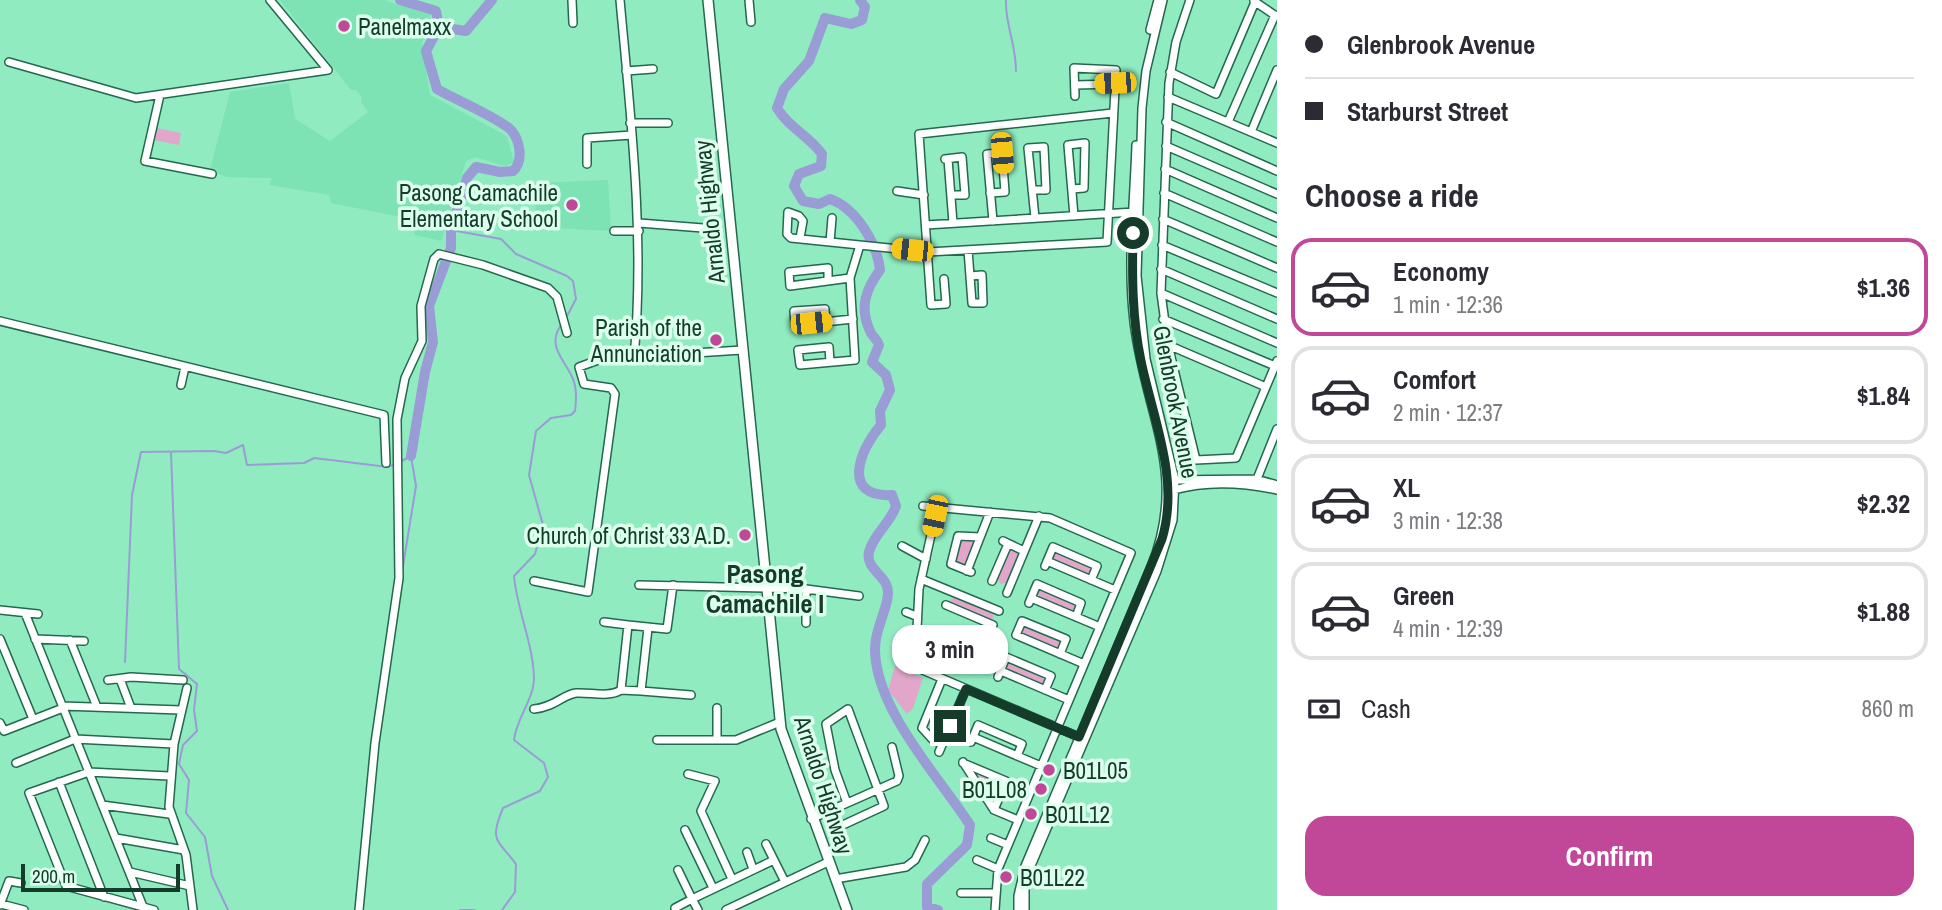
<!DOCTYPE html>
<html lang="en">
<head>
<meta charset="utf-8">
<style>
	:root { --surface:#fff; --page:#f2f2f3; --text:#2b2b33; --muted:#7c7c81; --line:#e1e1e2; --accent:#c14799 }
	body { margin:0; font-family:"Archivo Narrow",sans-serif; background:var(--page); color:var(--text); height:100vh; display:flex; flex-direction:column; font-size:26px; white-space:nowrap }
	* { box-sizing:border-box; margin:0 }
	p { font-size:23px; color:var(--muted) }
	.icon { flex:none; width:38px; height:38px; fill:none; stroke:currentColor; stroke-width:2; stroke-linecap:round; stroke-linejoin:round }
	.map { position:relative; flex:1; overflow:hidden }
	.drawer { display:flex; flex-direction:column; background:var(--surface); width:665px }
	.drawer>* { flex:none }
	.banner { display:grid; align-content:center; height:154px; padding:0 28px; background:var(--surface) }
	.scale { position:absolute; left:21px; bottom:18px; width:159px; box-sizing:border-box; padding-left:7px; border:4px solid #153c2b; border-top:0; font-size:19px; line-height:24px; white-space:nowrap; color:#153c2b; -webkit-text-stroke:5px #ddffed; paint-order:stroke }
	.end { position:absolute; width:32px; height:32px; margin:-16px; border:9px solid #153c2b; background:#fff; box-shadow:0 0 0 4px #fff }
	.from { border-radius:50% }
	.bubble { position:absolute; height:49px; border-radius:21px; background:var(--surface); box-shadow:0 2px 5px #0004; font-size:23px; font-weight:700; line-height:49px; text-align:center }
	.car { position:absolute; width:21px; height:42px; margin:-21px -10px; border-radius:9px; box-shadow:0 0 5px 2px #0007; background:linear-gradient(#f5c518 24%,#345 0 40%,#f5c518 0 76%,#345 0 86%,#f5c518 0) }
	.banner b { display:flex; align-items:center; gap:24px; height:66px; font-size:26px }
	.banner b+b { border-top:2px solid var(--line) }
	.banner i { width:18px; height:18px; background:var(--text) }
	ul { padding:0; list-style:none }
	li { display:flex; align-items:center; gap:21px; height:98px; margin:0 14px 10px; padding:0 14px; border:4px solid var(--line); border-radius:21px }
	li div { flex:1 }
	li b { display:block; font-size:26px }
	li em { font-style:normal; font-weight:700 }
	li.selected { border-color:var(--accent) }
	li>.icon { width:63px; height:63px; stroke-width:1.5 }
	h2 { padding:0 28px; font-size:32px; line-height:84px }
	.pay { display:flex; align-items:center; gap:18px; height:77px; padding:0 28px; font-size:26px }
	.pay p { margin-inline-start:auto }
	.primary-button { display:flex; gap:14px; margin-top:auto; padding:14px 28px }
	.primary-button a { flex:1; height:80px; border-radius:21px; background:var(--accent); color:#fff; font-size:28px; font-weight:700; line-height:80px; text-align:center }
	main { display:flex; flex:1; min-height:0 }
	.map>svg:first-child { display:block }
	.built { fill:#7de2b4 }
	.green { fill:#e1a6c9 }
	.lines { fill:none; stroke-linecap:round; stroke-linejoin:round }
	.stream { stroke:#9a9cd5; stroke-width:2 }
	.river { stroke:#9a9cd5; stroke-width:10 }
	.minor-casing { stroke:#22694d; stroke-width:10 }
	.major-casing { stroke:#22694d; stroke-width:12 }
	.minor { stroke:#fff; stroke-width:7 }
	.major { stroke:#fff; stroke-width:9 }
	.route { stroke:#153c2b; stroke-width:9 }
	.poi-dot { fill:#c14799; stroke:#ddffed; stroke-width:2.5 }
	.labels { text-anchor:middle; dominant-baseline:central; stroke-width:7; stroke-linejoin:round; paint-order:stroke }
	.poi-label { font-size:23px; fill:#153c2b; stroke:#ddffed; text-anchor:start }
	.street-label { font-size:23px; fill:#153c2b; stroke:#ddffed }
	.quarter-label { font-size:26px; font-weight:bold; fill:#153c2b; stroke:#ddffed }
</style>
</head>
<body>
<main>
<div class="map">
<svg width="1277" height="910" viewBox="0 0 1277 910">
	<rect width="100%" height="100%" fill="#90ebc0"/>
	<path class="built" d="M280 0H384L430 15 422 44 430 95 507 136 514 162 505 166 475 157 466 161 441 241 414 235 416 220 331 203 329 195 269 185 272 178 226 177 210 170 230 92 289 83 295 119 330 141 368 112 361 102 362 97 356 90H351Z
		M608 180 611 231 536 227 535 183Z"/>
	<path class="green" d="M156 128 181 133 179 145 154 140Z
		M965 538 971 539 975 544 964 566 954 562 959 541Z
		M1010 548 1020 554 1008 582 1001 584 996 577Z
		M1058 553 1091 567 1090 575 1053 561V554Z
		M1041 589 1075 603 1074 612 1038 598 1036 593Z
		M957 596 992 612 994 618 988 621 953 605 950 600Z
		M1026 626 1060 640 1059 649 1021 634 1022 627Z
		M1011 662 1044 677 1045 682 1040 685 1006 670V663Z
		M895 666 923 678 913 708 907 714 888 690Z
		M978 771 1000 781 994 799H990L975 776Z"/>
	<g class="lines">
		<path class="stream" d="M1006 0C1005 25 1016 43 1016 71
			M451 230 501 239 516 254 567 276 573 281 576 299 566 318
			M171 452 179 669 197 684 194 710 197 731 183 745 179 764 189 780 186 813 205 837 212 876 228 910
			M400 462 411 456 416 486 402 572
			M125 662 132 495 141 452 214 451 226 453 243 445 247 465 304 463 314 458 388 467 395 464
			M378 745 394 633
			M363 910V901
			M460 910H475
			M502 910 515 892 516 864C497 839 489 841 503 808L540 791 548 777 544 763 514 740C516 719 534 699 534 678 533 643 517 610 514 576L535 554 543 525 529 475 536 431 551 418 571 415 575 411C576 403 577 391 574 382 568 362 545 348 561 325"/>
		<path class="river" d="M400 0 436 11 439 27 426 51 437 89C454 99 499 118 511 130 520 140 524 161 513 171L500 172 476 167 467 178 451 230V248L429 306 433 342 425 372 411 456
			M860 0 865 7 862 20 851 24 825 18 809 61 784 89 777 108C789 128 809 136 822 154L821 166 799 174 794 186 803 201 819 204 830 199C856 208 877 243 880 270 866 289 859 307 870 331 872 337 877 338 879 345L872 362 886 375 890 390 880 411 881 425C859 450 841 498 892 495L896 506C891 522 873 535 869 552 865 570 889 576 888 593 888 609 875 627 875 649 875 709 939 777 970 825L967 845 927 884V907L938 910
			M439 27 466 31 492 0"/>
		<defs>
			<path id="minor" d="M572 0 573 23
				M620 0C631 120 645 238 634 358
				M749 0 751 22
				M1190 0 1176 42 1169 83 1161 293 1168 345 1196 460 1236 458 1277 361
				M1254 1 1276 16
				M1150 30 1158 0
				M9 62 136 98 328 70 270 0
				M626 71 653 69
				M1170 72 1216 94 1255 2
				M1075 85 1115 84
				M160 95 145 161 212 174
				M1168 97 1277 143
				M1166 122 1277 171
				M1228 122 1275 15
				M630 123H668
				M1251 132 1277 70
				M1166 146 1277 194
				M945 159 962 157 965 195H951
				M948 159 953 223
				M587 164V138L632 135
				M1165 169 1277 218
				M1072 189 1084 188 1085 143 1068 145 1074 216
				M1032 190H1046L1044 147 1028 148 1035 218
				M897 191 924 195
				M990 193 1005 192 1002 153 987 154 993 221
				M1164 193 1277 242
				M1163 219 1277 268
				M639 223 703 228
				M926 225 1134 212
				M614 231H639
				M800 238 803 221 799 216 788 212 787 234 791 238 928 252 1107 242 1116 70 1074 68 1075 96
				M830 242 832 218
				M1162 245 1277 293
				M968 250 972 303H983L982 275 970 276
				M1161 269 1277 319
				M944 279 946 304 931 305 919 134 1113 113
				M828 281V268L789 272 790 286 850 278
				M1161 293 1277 343
				M1163 319 1275 366
				M0 321 384 415 386 463
				M826 322 825 309 794 311 795 325 853 319
				M1168 345 1266 387
				M830 362 829 347 798 350 800 365 855 360 850 278 860 245
				M181 385 185 367
				M1170 480 1256 479 1277 485
				M1255 484 1277 429
				M1174 490C1206 481 1244 483 1277 490
				M923 506 1050 518 1131 553 998 869 995 910
				M937 508 919 589 917 629 910 662 913 666 1079 737
				M1003 541 1024 551
				M902 546 926 559
				M1047 561 1115 590
				M1045 566 1053 547 1097 566 1091 580
				M967 571 990 512
				M971 572 951 564 958 536 980 537
				M921 579 999 611
				M534 581 588 592 615 394 611 388 584 384 579 367 601 359 742 350
				M992 581 1008 544
				M639 585 806 589V623
				M806 589 859 596
				M1007 593 1039 516
				M1031 598 1100 627
				M1029 603 1037 584 1081 603 1076 617
				M946 605 993 625
				M0 610 38 614
				M906 612 916 616
				M25 613 144 909
				M604 622 628 625
				M915 635 977 662
				M0 639 33 719
				M35 639 84 641
				M70 640 97 707
				M938 645 943 632 983 648 975 668
				M1060 654 1066 639 1022 621 1016 635 1084 664
				M1001 671 1069 700
				M998 677 1006 657 1051 676 1045 690
				M120 679 131 708
				M942 679 922 728 932 739 942 744
				M108 680 131 677 183 680
				M187 688 174 744 169 807 186 855 193 910
				M621 690 641 691 648 628
				M641 691 691 695
				M62 706 181 710
				M717 708V740
				M534 709C555 707 562 695 576 693 591 692 608 698 621 690L628 625 667 629 673 585
				M0 723 4 731 63 708
				M973 737 1041 766
				M657 740H736L780 722
				M971 742 978 725 1022 744 1017 756
				M939 752 966 689
				M963 762 994 810 1018 820
				M16 763 75 739 174 744
				M963 763 1006 781 994 810
				M688 774 715 781 701 811 732 879
				M59 782 104 897
				M102 805 169 814
				M811 819 897 781 899 776 892 747
				M845 824 884 806 848 709 826 724 835 770 847 803
				M685 830 713 888
				M116 838 184 850
				M991 838 1008 845
				M766 844 785 882
				M747 852 753 869
				M977 860 998 869
				M130 872 190 886
				M835 879 906 867 915 860 925 840
				M961 893H994
				M1 904 24 910
				M0 905 9 881 21 883
				M675 908 692 899 678 870
				M154 910 66 886 29 793 89 772 169 776
				M359 910 375 743 399 578 397 419 405 378 422 341 421 306 434 259 439 254 483 265 548 288 557 297 567 333
				M698 910 692 899 774 860
				M726 910 828 862
				M1018 910V896L1025 866 1151 567C1189 471 1145 416 1134 322 1127 264 1134 204 1136 145
				M1025 910V889L1030 868 1157 571 1173 520 1175 480 1146 359 1137 276 1142 108 1146 71 1163 0"/>
			<path id="major" d="M708 0 781 729 847 910"/>
		</defs>
		<use href="#minor" class="minor-casing"/>
		<use href="#major" class="major-casing"/>
		<use href="#minor" class="minor"/>
		<use href="#major" class="major"/>
	</g>
	<g class="lines">
		<path class="route" d="M950 726 966 689 1079 737 1162 539C1180 479 1153 419 1141 361 1132 318 1132 276 1133 233"/>
	</g>
	<g class="poi-dot">
		<circle cx="344" cy="26" r="7"/>
		<circle cx="572" cy="205" r="7"/>
		<circle cx="716" cy="340" r="7"/>
		<circle cx="745" cy="535" r="7"/>
		<circle cx="1049" cy="770" r="7"/>
		<circle cx="1041" cy="789" r="7"/>
		<circle cx="1031" cy="814" r="7"/>
		<circle cx="1006" cy="877" r="7"/>
	</g>
	<g class="labels">
		<g class="poi-label">
			<text x="358" y="26">Panelmaxx</text>
			<text x="558" y="192" text-anchor="end">Pasong Camachile<tspan x="558" dy="26">Elementary School</tspan></text>
			<text x="702" y="327" text-anchor="end">Parish of the<tspan x="702" dy="26">Annunciation</tspan></text>
			<text x="731" y="535" text-anchor="end">Church of Christ 33 A.D.</text>
			<text x="1063" y="770">B01L05</text>
			<text x="1027" y="789" text-anchor="end">B01L08</text>
			<text x="1045" y="814">B01L12</text>
			<text x="1020" y="877">B01L22</text>
		</g>
		<g class="street-label">
			<text transform="translate(709 212) rotate(-96)">Arnaldo Highway</text>
			<text transform="translate(1176 402) rotate(79)">Glenbrook Avenue</text>
			<text transform="translate(824 785) rotate(72)">Arnaldo Highway</text>
		</g>
		<g class="quarter-label">
			<text x="765" y="573">Pasong<tspan x="765" dy="30">Camachile I</tspan></text>
		</g>
	</g>
</svg>
<div class="scale">200 m</div>
<i class="end from" style="left:1133px;top:233px"></i>
<i class="end" style="left:950px;top:726px"></i>
<div class="bubble" style="left:892px;top:625px;width:116px">3 min</div>
<i class="car" style="left:1115px;top:83px;rotate:268deg"></i>
<i class="car" style="left:1002px;top:153px;rotate:175deg"></i>
<i class="car" style="left:912px;top:250px;rotate:276deg"></i>
<i class="car" style="left:811px;top:323px;rotate:84deg"></i>
<i class="car" style="left:935px;top:516px;rotate:192deg"></i>
</div>
<section class="drawer">
<div class="banner">
<b><i class="from"></i>Glenbrook Avenue</b>
<b><i></i>Starburst Street</b>
</div>
<h2>Choose a ride</h2>
<ul>
<li class="selected"><svg class="icon" aria-label="car" viewBox="0 0 24 24"><path d="M5 17H2v-5l4-1 3-4h7l3 4 3 1v5h-3M9 17h6M6 11h13"/><circle cx="7" cy="17" r="2"/><circle cx="17" cy="17" r="2"/></svg><div><b>Economy</b><p>1 min · 12:36</p></div><em>$1.36</em></li>
<li><svg class="icon" aria-label="car" viewBox="0 0 24 24"><path d="M5 17H2v-5l4-1 3-4h7l3 4 3 1v5h-3M9 17h6M6 11h13"/><circle cx="7" cy="17" r="2"/><circle cx="17" cy="17" r="2"/></svg><div><b>Comfort</b><p>2 min · 12:37</p></div><em>$1.84</em></li>
<li><svg class="icon" aria-label="car" viewBox="0 0 24 24"><path d="M5 17H2v-5l4-1 3-4h7l3 4 3 1v5h-3M9 17h6M6 11h13"/><circle cx="7" cy="17" r="2"/><circle cx="17" cy="17" r="2"/></svg><div><b>XL</b><p>3 min · 12:38</p></div><em>$2.32</em></li>
<li><svg class="icon" aria-label="car" viewBox="0 0 24 24"><path d="M5 17H2v-5l4-1 3-4h7l3 4 3 1v5h-3M9 17h6M6 11h13"/><circle cx="7" cy="17" r="2"/><circle cx="17" cy="17" r="2"/></svg><div><b>Green</b><p>4 min · 12:39</p></div><em>$1.88</em></li>
</ul>
<div class="pay"><svg class="icon" aria-label="cash" viewBox="0 0 24 24"><path d="M3 7h18v10H3z"/><circle cx="12" cy="12" r="2"/></svg>Cash<p>860 m</p></div>
<div class="primary-button"><a>Confirm</a></div>
</section>
</main>
</body>
</html>
